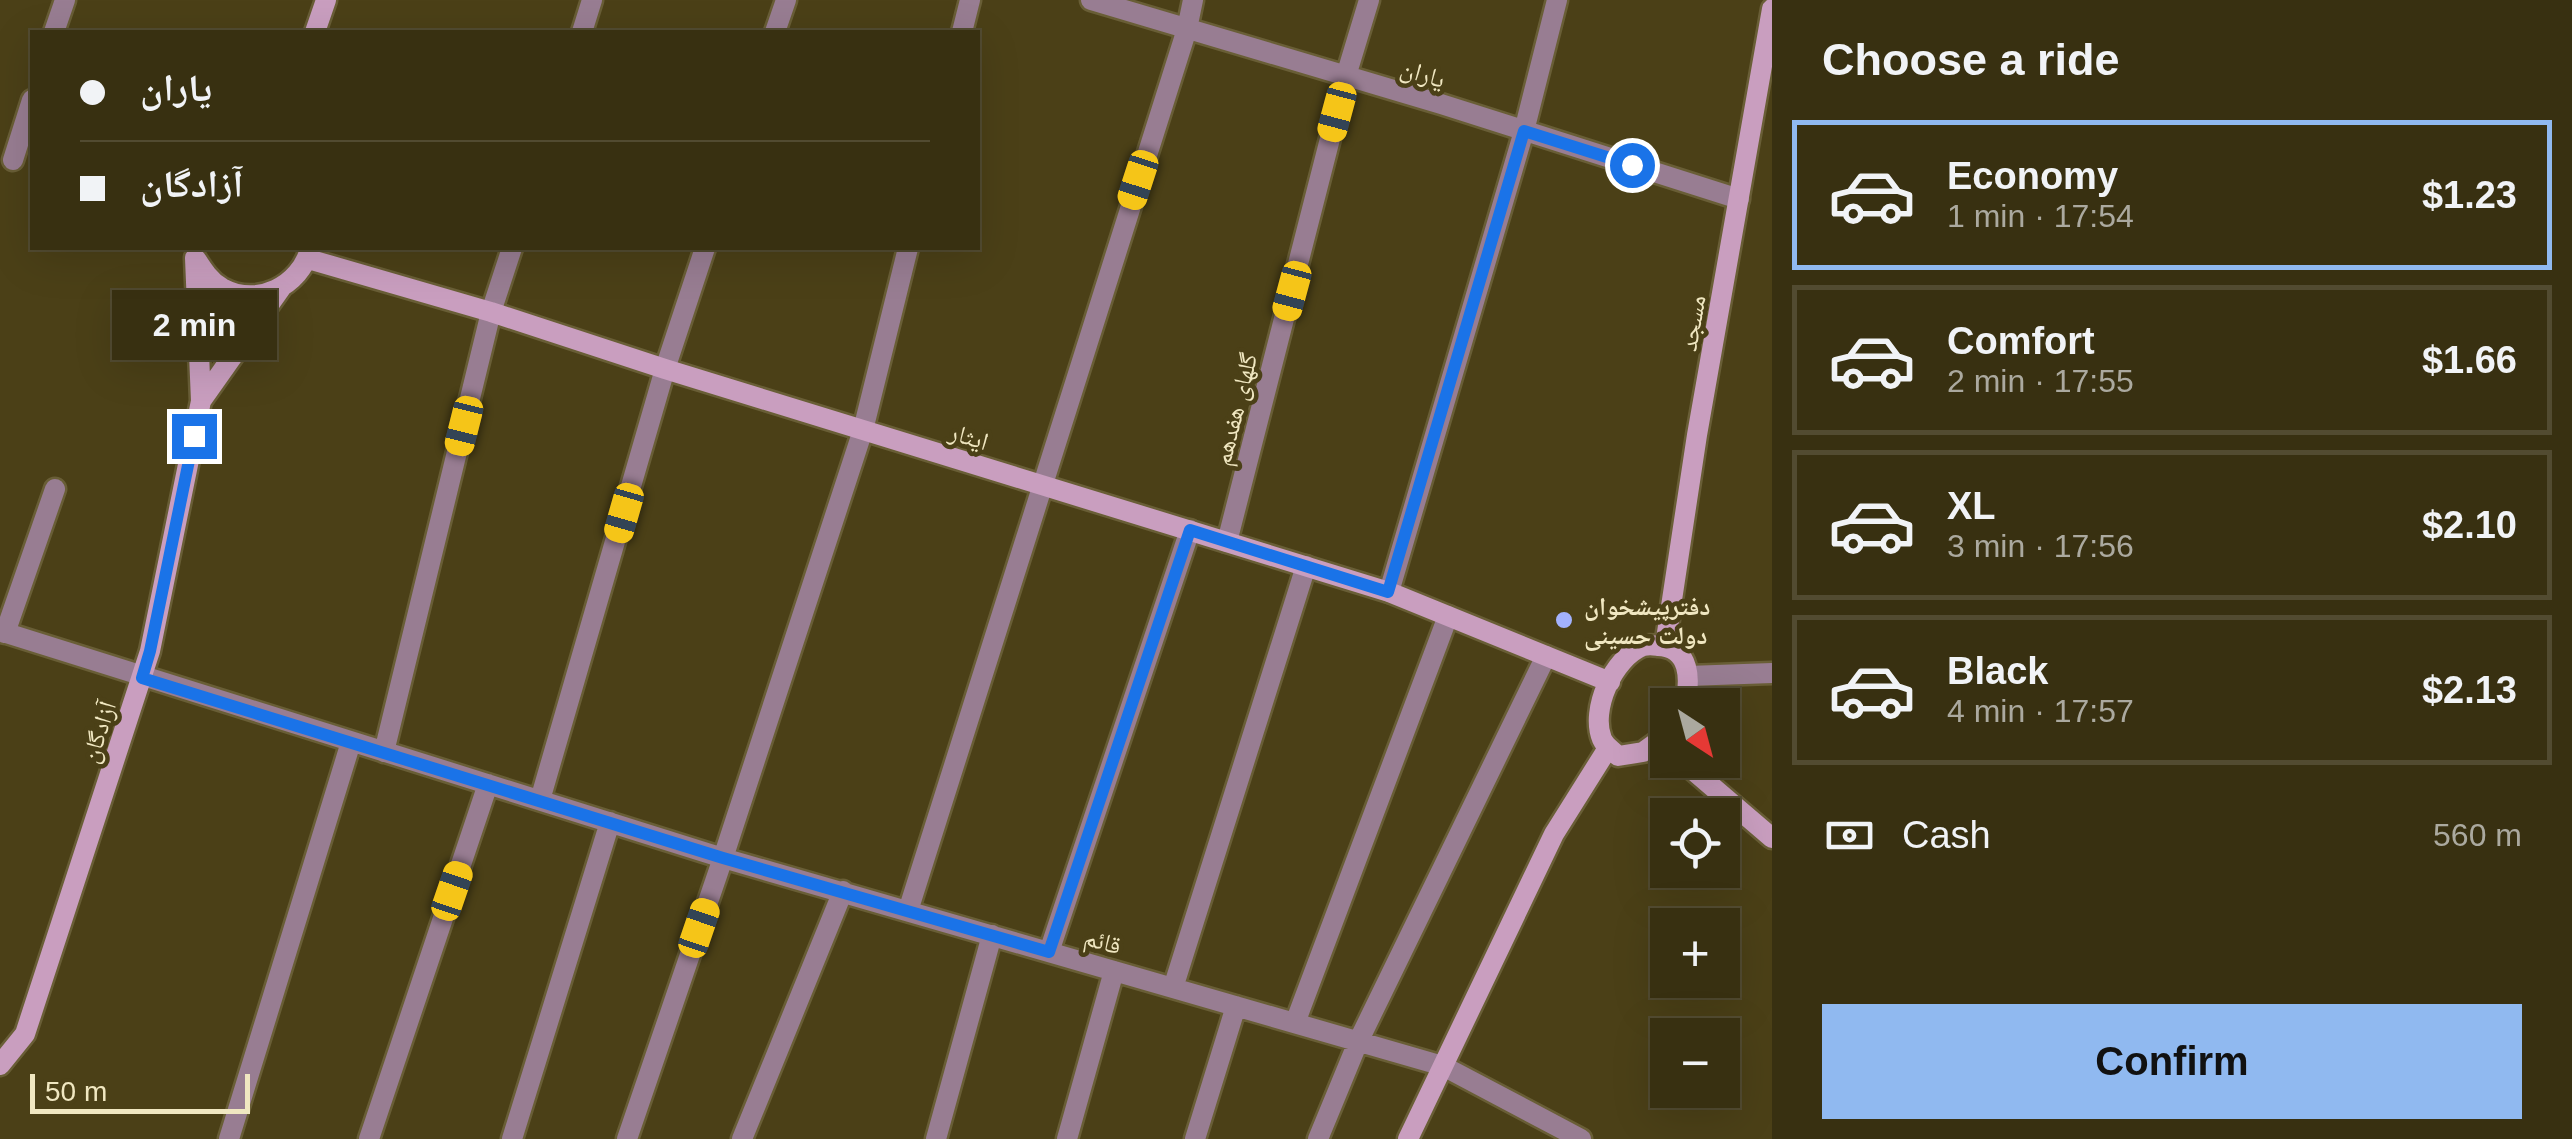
<!DOCTYPE html>
<html lang="en">
<head>
<meta charset="utf-8">
<style>
	:root { --surface:#383011; --page:#3f381a; --text:#f1f3f6; --muted:#aba99f; --line:#524b31; --accent:#90b9f0 }
	body { margin:0; font-family:Arial,"Noto Naskh Arabic",sans-serif; background:var(--page); color:var(--text); height:100vh; display:flex; flex-direction:column; font-size:38px; white-space:nowrap }
	* { box-sizing:border-box; margin:0 }
	p { font-size:32px; color:var(--muted) }
	.icon { flex:none; width:55px; height:55px; fill:none; stroke:currentColor; stroke-width:2; stroke-linecap:round; stroke-linejoin:round }
	.map { position:relative; flex:1; overflow:hidden }
	.panel { display:flex; flex-direction:column; background:var(--surface); width:800px }
	.panel>* { flex:none }
	.banner { position:absolute; left:30px; top:30px; width:950px; height:220px; border-radius:0px; box-shadow:0 10px 40px #0002,0 0 0 2px var(--line); display:grid; align-content:center; height:220px; padding:0 50px; background:var(--surface) }
	.needle { width:65px; rotate:144deg }
	.tools { position:absolute; left:1650px; top:688px; display:grid; gap:20px }
	.tools a { display:grid; place-items:center; width:90px; height:90px; border-radius:0px; background:var(--surface); box-shadow:0 10px 40px #0002,0 0 0 2px var(--line); font-size:50px }
	.scale { position:absolute; left:30px; bottom:25px; width:220px; box-sizing:border-box; padding-left:10px; border:5px solid #f0e7c1; border-top:0; font-size:28px; line-height:35px; white-space:nowrap; color:#f0e7c1; -webkit-text-stroke:8px #4b4017; paint-order:stroke }
	.end { position:absolute; width:45px; height:45px; margin:-22px; border:12px solid #1a73e8; background:#fff; box-shadow:0 0 0 5px #fff }
	.from { border-radius:50% }
	.bubble { position:absolute; height:70px; border-radius:0px; background:var(--surface); box-shadow:0 10px 40px #0002,0 0 0 2px var(--line); font-size:32px; font-weight:800; line-height:70px; text-align:center }
	.car { position:absolute; width:30px; height:60px; margin:-30px -15px; border-radius:12px; box-shadow:0 0 8px 2px #0007; background:linear-gradient(#f5c518 24%,#345 0 40%,#f5c518 0 76%,#345 0 86%,#f5c518 0) }
	.banner b { display:flex; align-items:center; gap:35px; height:95px; font-size:38px }
	.banner b+b { border-top:2px solid var(--line) }
	.banner i { width:25px; height:25px; background:var(--text) }
	ul { padding:0; list-style:none }
	li { display:flex; align-items:center; gap:30px; height:150px; margin:0 20px 15px; padding:0 30px; border:5px solid var(--line); border-radius:0px }
	li div { flex:1 }
	li b { display:block; font-size:38px }
	li em { font-style:normal; font-weight:800 }
	li.current { border-color:var(--accent) }
	li>.icon { width:90px; height:90px; stroke-width:1.5 }
	h2 { padding:0 50px; font-size:45px; line-height:120px }
	.pay { display:flex; align-items:center; gap:25px; height:110px; padding:0 50px; font-size:38px }
	.pay p { margin-inline-start:auto }
	.action { display:flex; gap:20px; margin-top:auto; padding:20px 50px }
	.action a { flex:1; height:115px; border-radius:0px; background:var(--accent); color:#111; font-size:40px; font-weight:800; line-height:115px; text-align:center }
	main { display:flex; flex:1; min-height:0 }
	.map>svg:first-child { display:block }
	.lines { fill:none; stroke-linecap:round; stroke-linejoin:round }
	.street-casing { stroke:#695e36; stroke-width:25 }
	.secondary-casing { stroke:#695e36; stroke-width:25 }
	.street { stroke:#987d92; stroke-width:20 }
	.secondary { stroke:#c99ebf; stroke-width:20 }
	.route { stroke:#1a73e8; stroke-width:12 }
	.poi-dot { fill:#a3b2fd; stroke:#4b4017; stroke-width:4 }
	.labels { text-anchor:middle; dominant-baseline:central; stroke-width:9; stroke-linejoin:round; paint-order:stroke }
	.street-label { font-size:25px; fill:#f0e7c1; stroke:#4b4017 }
	.poi-label { font-size:25px; font-weight:bold; fill:#f0e7c1; stroke:#4b4017; text-anchor:start }
</style>
</head>
<body>
<main>
<div class="map">
<svg width="1772" height="1139" viewBox="0 0 1772 1139">
	<rect width="100%" height="100%" fill="#4b4017"/>
	<g class="lines">
		<defs>
			<path id="street" d="M1091 0 1441 104 1739 199
				M54 32 65 0
				M582 32 592 0
				M775 32 786 0
				M962 32 970 0
				M13 160 32 100
				M1227 542 1346 76 1369 0
				M1389 592 1524 131 1557 0
				M0 631 723 858 1443 1066 1581 1139
				M5 633 55 489
				M1688 676 1772 673
				M384 752 491 312 512 248
				M540 800 665 369 705 248
				M908 911 1187 29 1193 0
				M1049 952 1190 530
				M1173 988 1306 566
				M1295 1023 1448 616
				M229 1139 351 742
				M369 1139 488 784
				M512 1139 610 822
				M627 1139 723 858 863 430 908 248
				M742 1139 843 891
				M936 1139 992 935
				M1067 1139 1114 971
				M1195 1139 1236 1006
				M1318 1139 1358 1042 1546 656"/>
			<path id="secondary" d="M315 32 326 0
				M195 258 201 401 281 288
				M196 259C203 270 210 281 222 288 258 307 300 286 310 249
				M308 259 491 312 665 369 1389 592 1610 682
				M1665 646 1697 435 1772 9
				M1668 734 1643 752 1618 756C1612 750 1605 746 1602 739 1590 710 1613 658 1643 646 1647 645 1653 645 1658 646 1691 647 1691 681 1684 705
				M1681 760 1772 838
				M0 1065 25 1034 150 651 201 401
				M1408 1139 1554 834 1608 748"/>
		</defs>
		<use href="#street" class="street-casing"/>
		<use href="#secondary" class="secondary-casing"/>
		<use href="#street" class="street"/>
		<use href="#secondary" class="secondary"/>
	</g>
	<g class="lines">
		<path class="route" d="M194 436 150 651 142 678 723 858 1049 952 1190 530 1388 592 1524 131 1632 165"/>
	</g>
	<circle class="poi-dot" cx="1564" cy="620" r="10"/>
	<g class="labels">
		<g class="street-label">
			<text transform="translate(1423 73) rotate(17)">یاران</text>
			<text transform="translate(1692 323) rotate(-80)">مسجد</text>
			<text transform="translate(1235 409) rotate(-76)">گلهای هفدهم</text>
			<text transform="translate(969 436) rotate(17)">ایثار</text>
			<text transform="translate(98 732) rotate(-72)">آزادگان</text>
			<text transform="translate(1103 941) rotate(16)">قائم</text>
		</g>
		<g class="poi-label">
			<text x="1584" y="606">دفترپیشخوان<tspan x="1584" dy="29">دولت حسینی</tspan></text>
		</g>
	</g>
</svg>
<div class="tools">
<a><svg class="needle" viewBox="-14 -14 28 28"><path d="M0-13l5 13h-10z" fill="#e53935"/><path d="M0 13l5-13h-10z" fill="#aba99f"/></svg></a>
<a><svg class="icon" aria-label="locate" viewBox="0 0 24 24"><circle cx="12" cy="12" r="6"/><path d="M12 2v4M12 18v4M2 12h4M18 12h4"/></svg></a>
<a>+</a>
<a>−</a>
</div>
<div class="scale">50 m</div>
<i class="end from" style="left:1632px;top:165px"></i>
<i class="end" style="left:194px;top:436px"></i>
<div class="bubble" style="left:112px;top:290px;width:165px">2 min</div>
<i class="car" style="left:1337px;top:112px;rotate:195deg"></i>
<i class="car" style="left:1138px;top:180px;rotate:198deg"></i>
<i class="car" style="left:1292px;top:291px;rotate:195deg"></i>
<i class="car" style="left:464px;top:426px;rotate:194deg"></i>
<i class="car" style="left:624px;top:513px;rotate:196deg"></i>
<i class="car" style="left:452px;top:891px;rotate:19deg"></i>
<i class="car" style="left:699px;top:928px;rotate:19deg"></i>
<div class="banner">
<b><i class="from"></i>یاران</b>
<b><i></i>آزادگان</b>
</div>
</div>
<section class="panel">
<h2>Choose a ride</h2>
<ul>
<li class="current"><svg class="icon" aria-label="car" viewBox="0 0 24 24"><path d="M5 17H2v-5l4-1 3-4h7l3 4 3 1v5h-3M9 17h6M6 11h13"/><circle cx="7" cy="17" r="2"/><circle cx="17" cy="17" r="2"/></svg><div><b>Economy</b><p>1 min · 17:54</p></div><em>$1.23</em></li>
<li><svg class="icon" aria-label="car" viewBox="0 0 24 24"><path d="M5 17H2v-5l4-1 3-4h7l3 4 3 1v5h-3M9 17h6M6 11h13"/><circle cx="7" cy="17" r="2"/><circle cx="17" cy="17" r="2"/></svg><div><b>Comfort</b><p>2 min · 17:55</p></div><em>$1.66</em></li>
<li><svg class="icon" aria-label="car" viewBox="0 0 24 24"><path d="M5 17H2v-5l4-1 3-4h7l3 4 3 1v5h-3M9 17h6M6 11h13"/><circle cx="7" cy="17" r="2"/><circle cx="17" cy="17" r="2"/></svg><div><b>XL</b><p>3 min · 17:56</p></div><em>$2.10</em></li>
<li><svg class="icon" aria-label="car" viewBox="0 0 24 24"><path d="M5 17H2v-5l4-1 3-4h7l3 4 3 1v5h-3M9 17h6M6 11h13"/><circle cx="7" cy="17" r="2"/><circle cx="17" cy="17" r="2"/></svg><div><b>Black</b><p>4 min · 17:57</p></div><em>$2.13</em></li>
</ul>
<div class="pay"><svg class="icon" aria-label="cash" viewBox="0 0 24 24"><path d="M3 7h18v10H3z"/><circle cx="12" cy="12" r="2"/></svg>Cash<p>560 m</p></div>
<div class="action"><a>Confirm</a></div>
</section>
</main>
</body>
</html>
